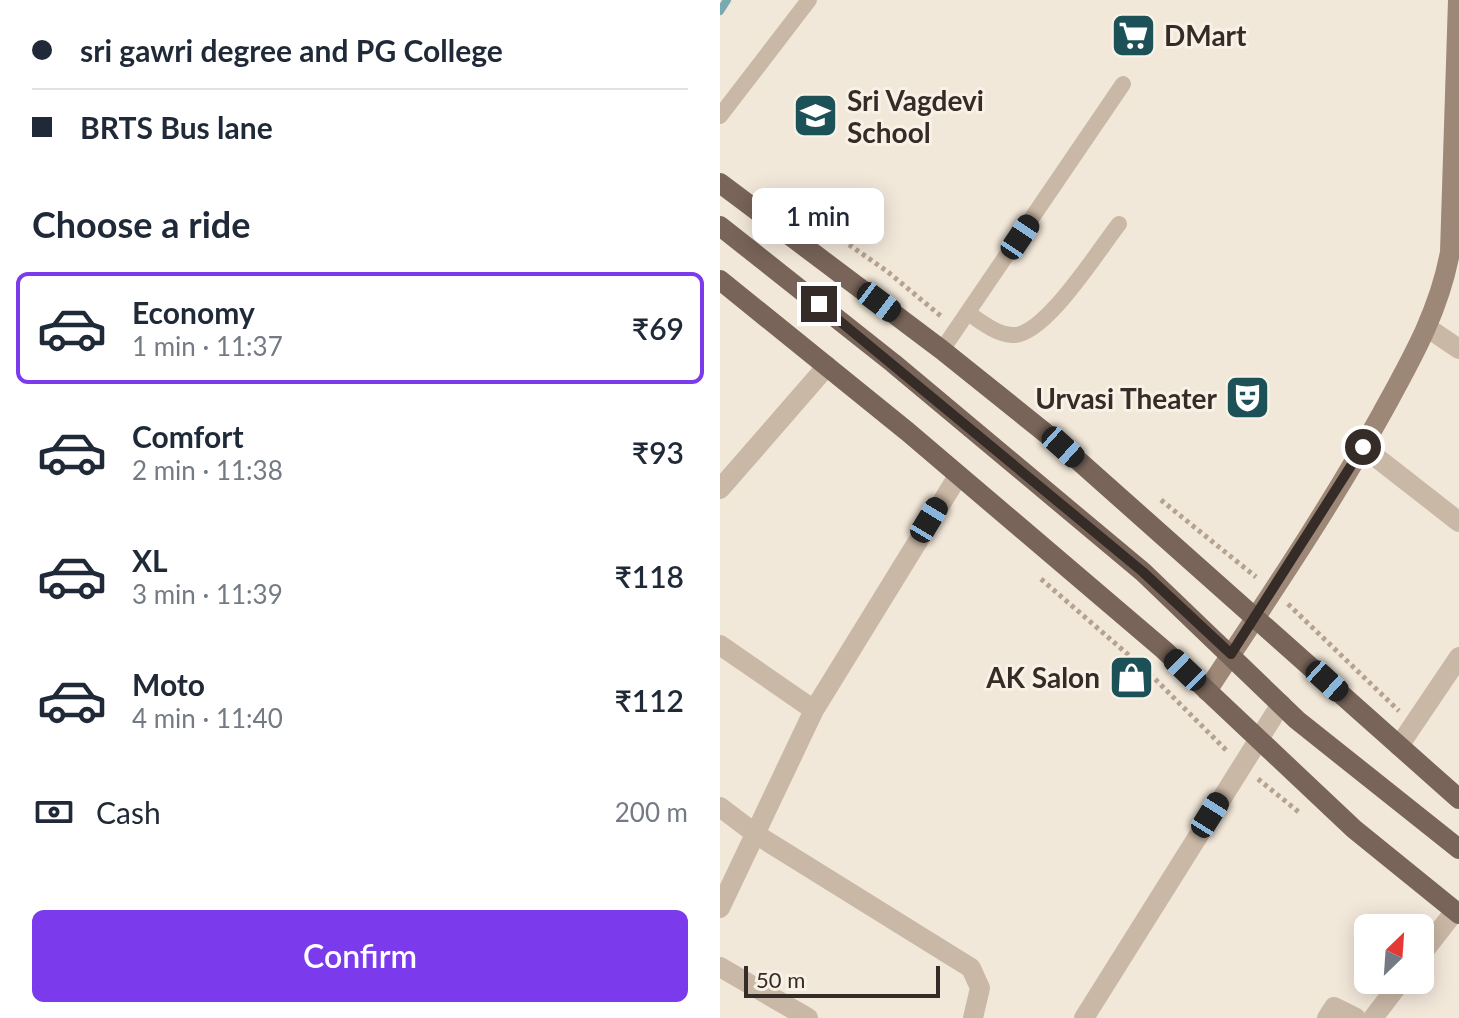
<!DOCTYPE html>
<html lang="en">
<head>
<meta charset="utf-8">
<style>
	:root { --surface:#fff; --page:#f6f6f7; --text:#1f2937; --muted:#747a83; --line:#e0e1e3; --accent:#7c3aed }
	body { margin:0; font-family:Lato,sans-serif; background:var(--page); color:var(--text); height:100vh; display:flex; flex-direction:column; font-size:30px; white-space:nowrap }
	* { box-sizing:border-box; margin:0 }
	p { font-size:26px; color:var(--muted) }
	.icon { flex:none; width:44px; height:44px; fill:none; stroke:currentColor; stroke-width:2; stroke-linecap:round; stroke-linejoin:round }
	.map { position:relative; flex:1; overflow:hidden }
	.sheet { display:flex; flex-direction:column; background:var(--surface); width:720px }
	.sheet>* { flex:none }
	.top-card { display:grid; align-content:center; height:176px; padding:0 32px; background:var(--surface) }
	.needle { width:52px; rotate:25deg }
	.buttons { position:absolute; left:634px; top:914px; display:grid; gap:16px }
	.buttons a { display:grid; place-items:center; width:80px; height:80px; border-radius:12px; background:var(--surface); box-shadow:0 4px 20px #0003; font-size:40px }
	.scale { position:absolute; left:24px; bottom:20px; width:196px; box-sizing:border-box; padding-left:8px; border:4px solid #362c27; border-top:0; font-size:22px; line-height:28px; white-space:nowrap; color:#362c27; -webkit-text-stroke:6px #f9f1e6; paint-order:stroke }
	.end { position:absolute; width:36px; height:36px; margin:-18px; border:10px solid #362c27; background:#fff; box-shadow:0 0 0 4px #fff }
	.from { border-radius:50% }
	.bubble { position:absolute; height:56px; border-radius:12px; background:var(--surface); box-shadow:0 4px 20px #0003; font-size:26px; font-weight:600; line-height:56px; text-align:center }
	.car { position:absolute; width:24px; height:48px; margin:-24px -12px; border-radius:10px; box-shadow:0 0 6px 2px #0007; background:linear-gradient(#222 24%,#8ab4d8 0 40%,#222 0 76%,#8ab4d8 0 86%,#222 0) }
	.top-card b { display:flex; align-items:center; gap:28px; height:76px; font-size:30px }
	.top-card b+b { border-top:2px solid var(--line) }
	.top-card i { width:20px; height:20px; background:var(--text) }
	ul { padding:0; list-style:none }
	li { display:flex; align-items:center; gap:24px; height:112px; margin:0 16px 12px; padding:0 16px; border:4px solid transparent; border-radius:12px }
	li div { flex:1 }
	li b { display:block; font-size:30px }
	li em { font-style:normal; font-weight:600 }
	li.on { border-color:var(--accent) }
	li>.icon { width:72px; height:72px; stroke-width:1.5 }
	h2 { padding:0 32px; font-size:36px; line-height:96px }
	.pay { display:flex; align-items:center; gap:20px; height:88px; padding:0 32px; font-size:30px }
	.pay p { margin-inline-start:auto }
	.cta { display:flex; gap:16px; margin-top:auto; padding:16px 32px }
	.cta a { flex:1; height:92px; border-radius:12px; background:var(--accent); color:#fff; font-size:32px; font-weight:600; line-height:92px; text-align:center }
	main { display:flex; flex:1; min-height:0 }
	.map>svg:first-child { display:block }
	.lines { fill:none; stroke-linecap:round; stroke-linejoin:round }
	.stream { stroke:#78aaaf; stroke-width:8 }
	.path { stroke:#b6a290; stroke-width:5; stroke-dasharray:4 4; stroke-linecap:butt }
	.lane { stroke:#cab8a6; stroke-width:16 }
	.street { stroke:#cab8a6; stroke-width:20 }
	.secondary { stroke:#9d8777; stroke-width:20 }
	.primary { stroke:#786458; stroke-width:20 }
	.route { stroke:#362c27; stroke-width:10 }
	.labels { text-anchor:middle; dominant-baseline:central; stroke-width:6; stroke-linejoin:round; paint-order:stroke }
	.poi-label { font-size:28px; font-weight:bold; fill:#362c27; stroke:#f9f1e6; text-anchor:start }
</style>
</head>
<body>
<main>
<section class="sheet">
<div class="top-card">
<b><i class="from"></i>sri gawri degree and PG College</b>
<b><i></i>BRTS Bus lane</b>
</div>
<h2>Choose a ride</h2>
<ul>
<li class="on"><svg class="icon" aria-label="car" viewBox="0 0 24 24"><path d="M5 17H2v-5l4-1 3-4h7l3 4 3 1v5h-3M9 17h6M6 11h13"/><circle cx="7" cy="17" r="2"/><circle cx="17" cy="17" r="2"/></svg><div><b>Economy</b><p>1 min · 11:37</p></div><em>₹69</em></li>
<li><svg class="icon" aria-label="car" viewBox="0 0 24 24"><path d="M5 17H2v-5l4-1 3-4h7l3 4 3 1v5h-3M9 17h6M6 11h13"/><circle cx="7" cy="17" r="2"/><circle cx="17" cy="17" r="2"/></svg><div><b>Comfort</b><p>2 min · 11:38</p></div><em>₹93</em></li>
<li><svg class="icon" aria-label="car" viewBox="0 0 24 24"><path d="M5 17H2v-5l4-1 3-4h7l3 4 3 1v5h-3M9 17h6M6 11h13"/><circle cx="7" cy="17" r="2"/><circle cx="17" cy="17" r="2"/></svg><div><b>XL</b><p>3 min · 11:39</p></div><em>₹118</em></li>
<li><svg class="icon" aria-label="car" viewBox="0 0 24 24"><path d="M5 17H2v-5l4-1 3-4h7l3 4 3 1v5h-3M9 17h6M6 11h13"/><circle cx="7" cy="17" r="2"/><circle cx="17" cy="17" r="2"/></svg><div><b>Moto</b><p>4 min · 11:40</p></div><em>₹112</em></li>
</ul>
<div class="pay"><svg class="icon" aria-label="cash" viewBox="0 0 24 24"><path d="M3 7h18v10H3z"/><circle cx="12" cy="12" r="2"/></svg>Cash<p>200 m</p></div>
<div class="cta"><a>Confirm</a></div>
</section>
<div class="map">
<svg width="739" height="1018" viewBox="0 0 739 1018">
	<rect width="100%" height="100%" fill="#f2e8da"/>
	<g class="lines">
		<path class="stream" d="M0 11 7 0"/>
		<path class="path" d="M57 194 168 272 222 317
			M441 500 536 577
			M321 579 427 671 507 751
			M568 604 679 711
			M538 779 580 813"/>
		<path class="lane" d="M0 116 89 0
			M248 313C261 322 276 334 292 335 324 338 379 249 399 224
			M222 350 403 84"/>
		<path class="street" d="M708 328 739 349
			M643 447 739 522
			M0 489 107 366
			M0 645 94 710
			M679 746 739 657
			M0 807 37 835 251 968 260 988 253 1018
			M0 908 94 710 238 476
			M700 956 735 911
			M0 967 88 1018
			M364 1018 561 704
			M607 1018 614 1007 636 1018
			M653 1018 682 980"/>
		<path class="secondary" d="M487 691C547 600 609 509 662 413 691 360 719 312 730 252L738 0"/>
		<path class="primary" d="M0 183 222 350 343 447 739 799
			M0 226 173 363 423 572 577 720 739 849
			M0 280 188 432 444 650 634 829 739 914"/>
	</g>
	<g class="lines">
		<path class="route" d="M99 304 423 572 511 654 643 447"/>
	</g>
	<defs>
		<symbol id="supermarket-square" viewBox="-11 -11 22 22"><rect x="-9" y="-9" width="18" height="18" rx="4" fill="#1c5157" stroke="#f9f1e6"/><path d="M-6-5.5h2.5l.6 2H6L4.5 2H-2.5L-4.4-4H-6ZM-1.5 3.2a1.3 1.3 0 1 0 .1 0ZM3 3.2a1.3 1.3 0 1 0 .1 0Z" fill="#fff"/></symbol>
		<symbol id="school-square" viewBox="-11 -11 22 22"><rect x="-9" y="-9" width="18" height="18" rx="4" fill="#1c5157" stroke="#f9f1e6"/><path d="M0-5L7-2L0 1L-7-2ZM-4 1L0 2.5L4 1V4Q0 6-4 4Z" fill="#fff"/></symbol>
		<symbol id="theatre-square" viewBox="-11 -11 22 22"><rect x="-9" y="-9" width="18" height="18" rx="4" fill="#1c5157" stroke="#f9f1e6"/><path d="M-5-5.5Q0-4 5-5.5V0Q5 5 0 6Q-5 5-5 0ZM-3.3-2.5H-1v1.5H-3.3ZM1-2.5H3.3v1.5H1ZM-2.8 1Q0 5.5 2.8 1Z" fill="#fff"/></symbol>
		<symbol id="shop-square" viewBox="-11 -11 22 22"><rect x="-9" y="-9" width="18" height="18" rx="4" fill="#1c5157" stroke="#f9f1e6"/><path d="M-5-2.5h2.3a2.7 3.5 0 0 1 5.4 0H5L5.5 6h-11ZM-1.5-2.5h3a1.5 2.3 0 0 0-3 0Z" fill="#fff"/></symbol>
	</defs>
	<g fill-rule="evenodd">
		<use href="#supermarket-square" x="388" y="10" width="51" height="51"/>
		<use href="#school-square" x="70" y="90" width="51" height="51"/>
		<use href="#theatre-square" x="502" y="372" width="51" height="51"/>
		<use href="#shop-square" x="386" y="652" width="51" height="51"/>
	</g>
	<g class="labels">
		<g class="poi-label">
			<text x="444" y="35">DMart</text>
			<text x="127" y="100">Sri Vagdevi<tspan x="127" dy="32">School</tspan></text>
			<text x="497" y="398" text-anchor="end">Urvasi Theater</text>
			<text x="380" y="677" text-anchor="end">AK Salon</text>
		</g>
	</g>
</svg>
<div class="buttons">
<a><svg class="needle" viewBox="-14 -14 28 28"><path d="M0-13l5 13h-10z" fill="#e53935"/><path d="M0 13l5-13h-10z" fill="#747a83"/></svg></a>
</div>
<div class="scale">50 m</div>
<i class="end from" style="left:643px;top:447px"></i>
<i class="end" style="left:99px;top:304px"></i>
<div class="bubble" style="left:32px;top:188px;width:132px">1 min</div>
<i class="car" style="left:300px;top:237px;rotate:34deg"></i>
<i class="car" style="left:159px;top:302px;rotate:127deg"></i>
<i class="car" style="left:343px;top:447px;rotate:132deg"></i>
<i class="car" style="left:209px;top:520px;rotate:31deg"></i>
<i class="car" style="left:465px;top:670px;rotate:314deg"></i>
<i class="car" style="left:607px;top:681px;rotate:132deg"></i>
<i class="car" style="left:490px;top:815px;rotate:32deg"></i>
</div>
</main>
</body>
</html>
